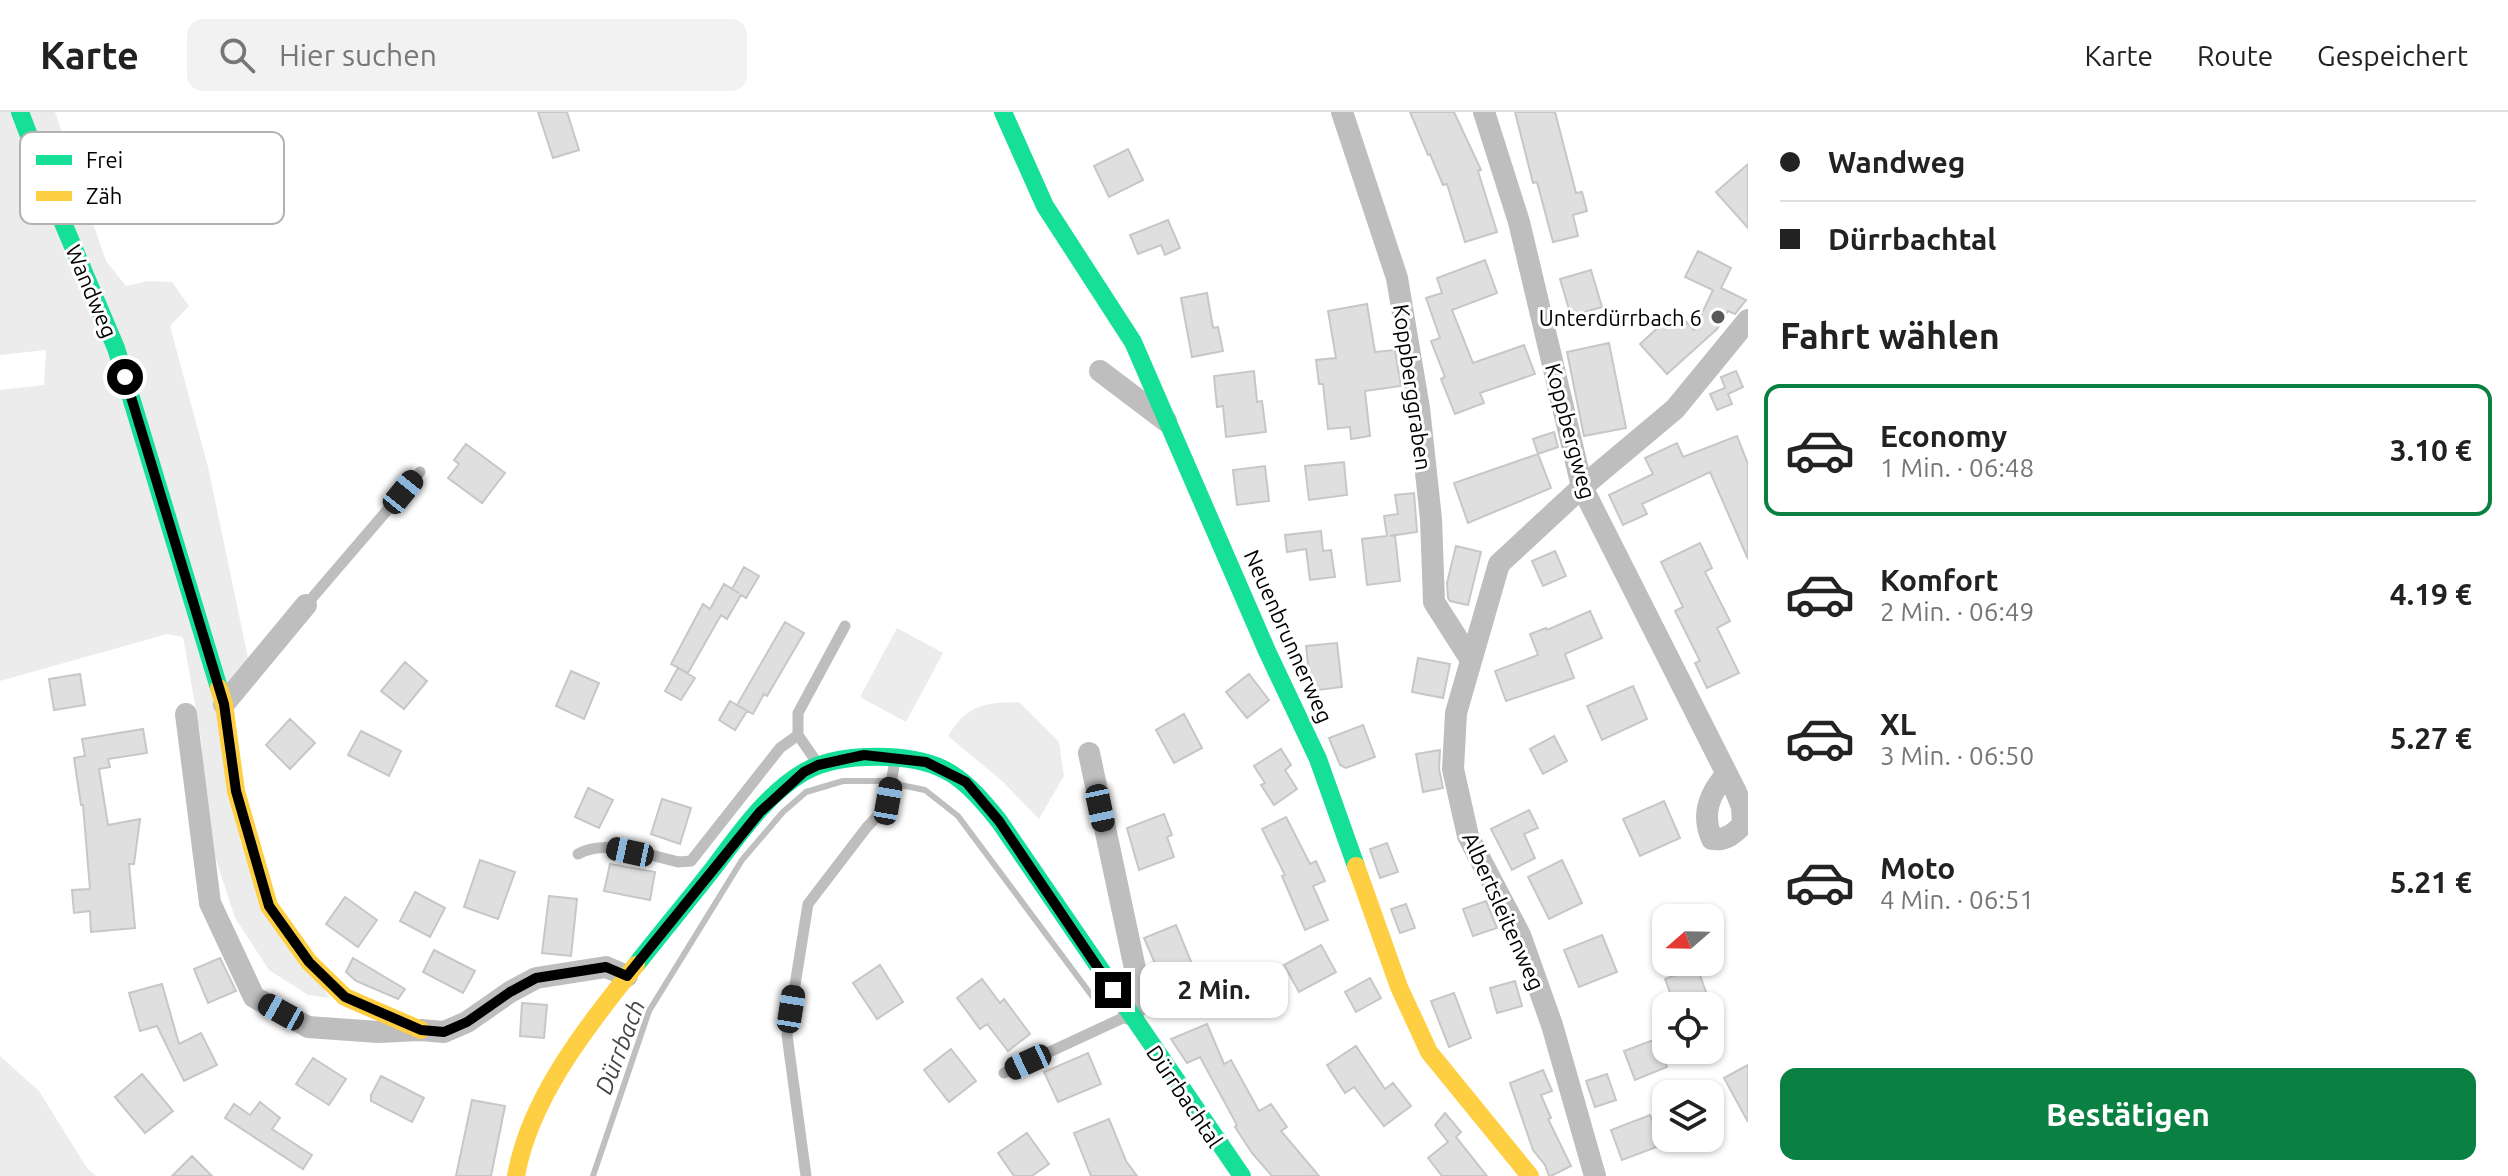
<!DOCTYPE html>
<html lang="de">
<head>
<meta charset="utf-8">
<style>
	:root { --surface:#fff; --page:#f2f2f2; --text:#222; --muted:#767676; --line:#e0e0e0; --accent:#0b8043 }
	body { margin:0; font-family:Ubuntu,sans-serif; background:var(--page); color:var(--text); height:100vh; display:flex; flex-direction:column; font-size:30px; white-space:nowrap }
	* { box-sizing:border-box; margin:0 }
	p { font-size:26px; color:var(--muted) }
	.icon { flex:none; width:44px; height:44px; fill:none; stroke:currentColor; stroke-width:2; stroke-linecap:round; stroke-linejoin:round }
	.map { position:relative; flex:1; overflow:hidden }
	.sheet { display:flex; flex-direction:column; background:var(--surface); width:760px }
	.sheet>* { flex:none }
	.hud { display:grid; align-content:center; height:176px; padding:0 32px; background:var(--surface) }
	.needle { width:52px; rotate:250deg }
	.fabs { position:absolute; left:1652px; top:792px; display:grid; gap:16px }
	.fabs a { display:grid; place-items:center; width:72px; height:72px; border-radius:16px; background:var(--surface); box-shadow:0 2px 6px #0004; font-size:40px }
	.end { position:absolute; width:36px; height:36px; margin:-18px; border:10px solid #000; background:#fff; box-shadow:0 0 0 4px #fff }
	.from { border-radius:50% }
	.bubble { position:absolute; height:56px; border-radius:16px; background:var(--surface); box-shadow:0 2px 6px #0004; font-size:26px; font-weight:700; line-height:56px; text-align:center }
	.car { position:absolute; width:24px; height:48px; margin:-24px -12px; border-radius:10px; box-shadow:0 0 6px 2px #0007; background:linear-gradient(#222 24%,#8ab4d8 0 40%,#222 0 76%,#8ab4d8 0 86%,#222 0) }
	.hud b { display:flex; align-items:center; gap:28px; height:76px; font-size:30px }
	.hud b+b { border-top:2px solid var(--line) }
	.hud i { width:20px; height:20px; background:var(--text) }
	ul { padding:0; list-style:none }
	li { display:flex; align-items:center; gap:24px; height:132px; margin:0 16px 12px; padding:0 16px; border:4px solid transparent; border-radius:16px }
	li div { flex:1 }
	li b { display:block; font-size:30px }
	li em { font-style:normal; font-weight:700 }
	li.on { border-color:var(--accent) }
	li>.icon { width:72px; height:72px; stroke-width:1.5 }
	h2 { padding:0 32px; font-size:36px; line-height:96px }
	.primary-button { display:flex; gap:16px; margin-top:auto; padding:16px 32px }
	.primary-button a { flex:1; height:92px; border-radius:16px; background:var(--accent); color:#fff; font-size:32px; font-weight:700; line-height:92px; text-align:center }
	header { display:flex; align-items:center; gap:48px; box-sizing:border-box; height:112px; padding:0 40px; background:var(--surface); border-bottom:2px solid var(--line) }
	header strong { font-size:38px }
	nav { display:flex; gap:44px; margin-inline-start:auto; font-size:28px }
	.search { width:560px; height:72px; background:var(--page); display:flex; align-items:center; gap:20px; box-sizing:border-box; padding:0 28px; border-radius:16px; color:var(--muted); font-size:30px }
	main { display:flex; flex:1; min-height:0 }
	.map>svg:first-child { display:block }
	.green { fill:#ececec }
	.lines { fill:none; stroke-linecap:round; stroke-linejoin:round }
	.stream { stroke:#bfbfbf; stroke-width:6 }
	.building { fill:#dfdfdf; stroke:#c7c7c7; stroke-width:2 }
	.lane { stroke:#bebebe; stroke-width:11 }
	.street { stroke:#bebebe; stroke-width:22 }
	.fast { stroke:#16e098; stroke-width:18 }
	.slow { stroke:#ffcf43; stroke-width:18 }
	.route { stroke:#000; stroke-width:10 }
	.poi-dot { fill:#595959; stroke:#fff; stroke-width:3 }
	.labels { text-anchor:middle; dominant-baseline:central; stroke-width:6; stroke-linejoin:round; paint-order:stroke }
	.street-label { font-size:22px; fill:#000; stroke:#fff }
	.poi-label { font-size:22px; fill:#000; stroke:#fff; text-anchor:end }
	.water-label { font-size:24px; font-style:italic; fill:#444; stroke:#fff }
	.key { fill:#fff; stroke:#b2b2b2; stroke-width:2 }
	.key-label { font-size:22px; fill:#000 }
</style>
</head>
<body>
<header>
<strong>Karte</strong>
<div class="search"><svg class="icon" aria-label="search" viewBox="0 0 24 24"><circle cx="10" cy="10" r="6"/><path d="M15 15l6 6"/></svg>Hier suchen</div>
<nav><a>Karte</a><a>Route</a><a>Gespeichert</a></nav>
</header>
<main>
<div class="map">
<svg width="1748" height="1064" viewBox="0 0 1748 1064">
	<rect width="100%" height="100%" fill="#fff"/>
	<path class="green" d="M0 0H55L106 149 126 174 148 169 172 170 189 194 170 214 208 355 248 546 233 572 240 729 329 886 308 883 269 858 235 806 212 735 204 671 201 626 183 525 167 522 0 569V278L44 273 46 238 0 243Z
		M897 516 943 541 906 610 860 585Z
		M1019 590 1059 630 1064 664 1039 707 1002 669 948 624C968 592 984 591 1019 590Z
		M0 944 39 979 87 1056 96 1064H0Z"/>
	<g class="lines">
		<path class="stream" d="M593 1064 649 899 742 748 783 700 806 680 843 669H880L925 678 958 704 1095 888"/>
	</g>
	<path class="building" d="M538 0H567L579 38 553 46Z
		M1410 0H1454L1481 58 1478 59 1497 120 1465 130 1447 72 1443 73 1430 42 1428 43Z
		M1515 0H1555L1576 81 1582 80 1587 99 1573 103 1578 124 1553 130 1537 70 1533 71Z
		M1128 37 1143 68 1109 85 1094 54Z
		M1748 52V116L1716 80Z
		M1168 108 1180 136 1165 143 1161 133 1138 142 1130 123Z
		M1698 139 1731 156 1721 176 1746 188 1735 202 1728 199 1717 217 1667 262 1640 232 1676 199 1694 218 1713 178 1685 165Z
		M1485 148 1497 181 1452 198 1473 251 1524 233 1535 262 1480 281 1484 291 1455 302 1441 267 1445 265 1431 229 1440 226 1426 186 1442 181 1437 166Z
		M1591 158 1602 195 1571 204 1560 167Z
		M1207 181 1213 216 1218 215 1223 239 1192 245 1181 186Z
		M1367 192 1375 240 1395 238 1401 274 1365 279 1370 324 1351 327 1350 315 1328 317 1323 272H1319L1316 248 1336 246 1328 199Z
		M1609 231 1626 316 1584 324 1567 240Z
		M1254 259 1257 290 1262 289 1266 320 1226 325 1223 294 1217 295 1214 264Z
		M1736 259 1743 275 1728 282 1732 292 1717 298 1710 282 1725 276 1721 265Z
		M1554 320 1558 335 1538 342 1533 327Z
		M1737 324 1748 352V447L1710 360 1642 392 1647 402 1623 413 1609 383 1653 362 1645 346 1677 331 1683 345Z
		M466 332 505 361 482 391 448 366 459 352 454 348Z
		M1538 342 1551 376 1468 411 1454 371Z
		M1344 350 1347 383 1309 388 1305 354Z
		M1265 354 1269 389 1237 393 1233 358Z
		M1414 381 1417 420 1390 424 1395 423 1400 469 1367 473 1362 427 1387 424 1384 404 1398 402 1395 383Z
		M1321 419 1323 439 1331 438 1335 465 1310 468 1306 437 1287 440 1285 423Z
		M1700 431 1712 456 1705 460 1730 509 1717 516 1739 561 1707 576 1695 551 1700 549 1675 499 1683 495 1661 450Z
		M1456 434 1481 440 1468 493 1450 489 1448 486 1447 471Z
		M1555 439 1566 464 1543 474 1532 449Z
		M744 455 759 464 746 486 741 483 727 507 721 503 688 561 671 552 703 492 710 497 724 472 739 481 732 477Z
		M1590 499 1602 526 1565 542 1574 566 1506 589 1495 559 1538 543 1530 522 1546 516 1547 518Z
		M785 510 804 521 767 584 764 582 753 602 737 593Z
		M1337 531 1342 575 1311 579 1306 534Z
		M1418 546 1450 552 1443 586 1412 580Z
		M405 550 427 569 404 597 381 579Z
		M678 556 695 566 681 588 665 579Z
		M571 559 599 571 584 607 556 594Z
		M80 562 85 593 54 598 49 567Z
		M1249 562 1269 588 1247 606 1226 580Z
		M1633 574 1647 607 1602 628 1587 594Z
		M730 589 747 599 735 618 719 608Z
		M1184 602 1202 636 1174 651 1156 618Z
		M290 607 315 631 290 657 266 633Z
		M1363 613 1375 645 1346 656 1340 653 1329 626Z
		M143 617 147 641 108 647 110 655 99 657 108 713 140 707 134 752H129L135 816 91 820 90 799 74 801 72 778 90 777 83 693H81L74 646 85 644 82 627Z
		M361 619 401 639 389 664 348 643Z
		M1554 624 1567 649 1543 662 1530 637Z
		M1281 637 1291 653 1285 658 1297 677 1274 693 1261 673 1265 671 1254 654Z
		M1440 638 1439 657 1443 676 1423 680 1416 642Z
		M588 676 613 688 599 716 575 705Z
		M662 687 691 696 680 732 651 722Z
		M1664 689 1680 726 1640 744 1623 707Z
		M1529 698 1538 716 1524 722 1535 746 1512 758 1491 717Z
		M1164 702 1172 723 1167 725 1174 745 1139 758 1127 716Z
		M1286 705 1310 752 1316 749 1325 769 1313 774 1328 808 1305 818 1282 764 1285 763 1262 717Z
		M1387 731 1398 760 1380 766 1370 737Z
		M480 748 515 760 498 807 464 795Z
		M1562 748 1582 791 1549 807 1528 765Z
		M610 752 655 760 650 788 604 779Z
		M415 780 445 796 430 825 400 809Z
		M549 784 577 787 571 844 542 841Z
		M345 785 377 808 358 835 326 812Z
		M1486 789 1497 816 1473 824 1463 797Z
		M1406 792 1415 816 1400 821 1391 797Z
		M1176 813 1194 857 1163 870 1144 826Z
		M1602 823 1617 860 1579 875 1564 838Z
		M1321 833 1336 860 1299 880 1284 853Z
		M434 838 475 859 463 881 423 860Z
		M220 846 236 879 208 891 194 857Z
		M353 846 405 877 398 887 356 869 346 860Z
		M880 853 903 890 877 907 853 871Z
		M1697 855 1711 894H1675L1665 867Z
		M1370 866 1381 886 1356 900 1345 880Z
		M982 867 1000 891 1004 887 1030 922 1008 939 987 912 980 917 957 886Z
		M1515 869 1522 894 1497 901 1490 876Z
		M162 872 179 932 201 921 217 953 184 969 157 914 140 919 129 881Z
		M1454 881 1471 926 1449 935 1431 889Z
		M522 891 547 893 544 926 520 924Z
		M1207 912 1224 952 1231 948 1259 999 1271 992 1287 1015 1281 1019 1319 1064H1272L1252 1041 1235 1015 1237 1013 1200 945 1187 951 1171 927Z
		M1656 927 1667 955 1635 968 1624 939Z
		M1356 934 1385 977 1393 971 1411 994 1384 1014 1354 975 1345 981 1327 953Z
		M951 937 976 969 949 990 924 958Z
		M1088 941 1101 972 1058 990 1044 960Z
		M313 946 346 967 329 993 296 972Z
		M1748 953V1010L1724 966Z
		M1543 958 1552 979 1541 983 1551 1006 1548 1007 1571 1054 1551 1064H1549L1545 1053 1533 1038 1510 971Z
		M142 962 173 999 145 1021 115 985Z
		M1607 962 1616 988 1595 995 1586 969Z
		M381 964 424 986 412 1010 371 989V983Z
		M472 988 505 994 491 1064H456Z
		M260 990 280 1006 272 1017 312 1043 303 1057 225 1006 234 992 250 1003Z
		M1445 1001 1461 1020 1456 1025 1487 1064H1442L1428 1046 1448 1030 1435 1013Z
		M1650 1003 1662 1033 1622 1048 1611 1018Z
		M1109 1007 1126 1049 1137 1064H1091L1074 1021Z
		M1027 1021 1049 1052 1032 1064H1014L998 1041Z
		M192 1044 212 1064H172Z"/>
	<g class="lines">
		<path class="lane" d="M306 493 420 360
			M798 623 818 652
			M578 742C607 726 649 744 679 750L691 749 780 636 798 623V601L845 514
			M1004 961 1127 904
			M806 1064 787 923 808 792 867 715 887 694 895 648"/>
		<path class="street" d="M1342 0 1397 166 1419 296 1431 407 1434 490 1471 548
			M1484 0 1519 110 1582 375 1736 680 1742 695 1743 712C1734 722 1725 729 1712 727 1701 702 1709 682 1726 663
			M1100 259 1166 309
			M224 592 306 493
			M186 602 210 791 254 885 308 915 378 920 421 918 444 920 467 910 510 880 536 866 606 855 627 864
			M1089 641 1140 880 1138 894 1129 902
			M1595 1064 1552 913 1520 823 1468 724 1453 657 1456 601 1499 452 1582 375 1675 297 1748 208"/>
		<path class="fast" d="M20 0 55 92 116 236 219 576
			M1003 0 1045 94 1133 230 1267 539 1318 647 1356 754
			M636 853C661 821 687 790 712 758 738 724 766 682 804 660 829 646 859 644 887 645 945 647 965 667 999 709L1242 1064"/>
		<path class="slow" d="M219 576 224 592 236 679 269 794 309 850 345 885 421 918
			M1356 754 1399 875 1429 940 1530 1064
			M516 1064C530 985 587 915 636 853"/>
	</g>
	<g class="lines">
		<path class="route" d="M125 265 224 592 236 679 269 794 309 850 345 885 421 918 444 920 467 910 510 880 536 866 606 855 627 864 760 700 804 660 818 653 864 643 926 650 966 670 999 709 1113 878"/>
	</g>
	<circle class="poi-dot" cx="1718" cy="205" r="8"/>
	<g class="labels">
		<g class="street-label">
			<text transform="translate(92 179) rotate(67)">Wandweg</text>
			<text transform="translate(1413 275) rotate(82)">Koppberggraben</text>
			<text transform="translate(1571 319) rotate(75)">Koppbergweg</text>
			<text transform="translate(1289 524) rotate(66)">Neuenbrunnerweg</text>
			<text transform="translate(1504 799) rotate(66)">Albertsleitenweg</text>
			<text transform="translate(1185 984) rotate(56)">Dürrbachtal</text>
		</g>
		<g class="poi-label">
			<text x="1702" y="205">Unterdürrbach 6</text>
		</g>
		<g class="water-label">
			<text transform="translate(620 935) rotate(-69)">Dürrbach</text>
		</g>
	</g>
	<rect x="20" y="20" width="264" height="92" rx="12" class="key"/>
	<rect x="36" y="43" width="36" height="10" fill="#16e098"/>
	<rect x="36" y="79" width="36" height="10" fill="#ffcf43"/>
	<g class="key-label">
		<text x="86" y="56">Frei</text>
		<text x="86" y="92">Zäh</text>
	</g>
</svg>
<div class="fabs">
<a><svg class="needle" viewBox="-14 -14 28 28"><path d="M0-13l5 13h-10z" fill="#e53935"/><path d="M0 13l5-13h-10z" fill="#767676"/></svg></a>
<a><svg class="icon" aria-label="locate" viewBox="0 0 24 24"><circle cx="12" cy="12" r="6"/><path d="M12 2v4M12 18v4M2 12h4M18 12h4"/></svg></a>
<a><svg class="icon" aria-label="layers" viewBox="0 0 24 24"><path d="M12 4l9 5-9 5-9-5zM3 14l9 5 9-5"/></svg></a>
</div>
<i class="end from" style="left:125px;top:265px"></i>
<i class="end" style="left:1113px;top:878px"></i>
<div class="bubble" style="left:1140px;top:850px;width:148px">2 Min.</div>
<i class="car" style="left:403px;top:380px;rotate:39deg"></i>
<i class="car" style="left:888px;top:689px;rotate:10deg"></i>
<i class="car" style="left:1100px;top:696px;rotate:168deg"></i>
<i class="car" style="left:630px;top:740px;rotate:282deg"></i>
<i class="car" style="left:791px;top:897px;rotate:9deg"></i>
<i class="car" style="left:281px;top:900px;rotate:299deg"></i>
<i class="car" style="left:1028px;top:950px;rotate:245deg"></i>
</div>
<section class="sheet">
<div class="hud">
<b><i class="from"></i>Wandweg</b>
<b><i></i>Dürrbachtal</b>
</div>
<h2>Fahrt wählen</h2>
<ul>
<li class="on"><svg class="icon" aria-label="car" viewBox="0 0 24 24"><path d="M5 17H2v-5l4-1 3-4h7l3 4 3 1v5h-3M9 17h6M6 11h13"/><circle cx="7" cy="17" r="2"/><circle cx="17" cy="17" r="2"/></svg><div><b>Economy</b><p>1 Min. · 06:48</p></div><em>3.10 €</em></li>
<li><svg class="icon" aria-label="car" viewBox="0 0 24 24"><path d="M5 17H2v-5l4-1 3-4h7l3 4 3 1v5h-3M9 17h6M6 11h13"/><circle cx="7" cy="17" r="2"/><circle cx="17" cy="17" r="2"/></svg><div><b>Komfort</b><p>2 Min. · 06:49</p></div><em>4.19 €</em></li>
<li><svg class="icon" aria-label="car" viewBox="0 0 24 24"><path d="M5 17H2v-5l4-1 3-4h7l3 4 3 1v5h-3M9 17h6M6 11h13"/><circle cx="7" cy="17" r="2"/><circle cx="17" cy="17" r="2"/></svg><div><b>XL</b><p>3 Min. · 06:50</p></div><em>5.27 €</em></li>
<li><svg class="icon" aria-label="car" viewBox="0 0 24 24"><path d="M5 17H2v-5l4-1 3-4h7l3 4 3 1v5h-3M9 17h6M6 11h13"/><circle cx="7" cy="17" r="2"/><circle cx="17" cy="17" r="2"/></svg><div><b>Moto</b><p>4 Min. · 06:51</p></div><em>5.21 €</em></li>
</ul>
<div class="primary-button"><a>Bestätigen</a></div>
</section>
</main>
</body>
</html>
